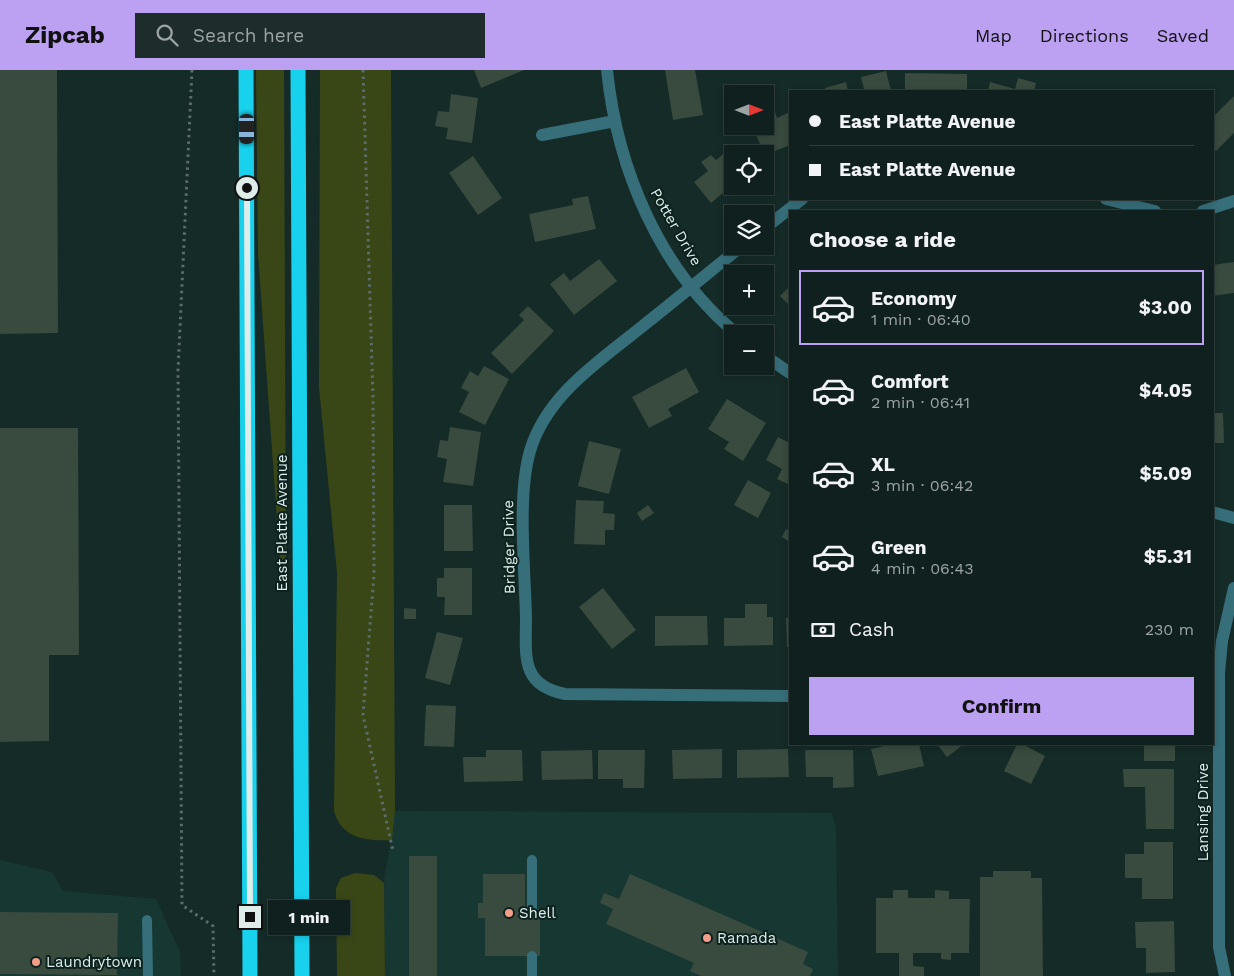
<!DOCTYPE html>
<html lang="en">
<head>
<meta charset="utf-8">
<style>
	:root { --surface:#10201e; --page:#1e2d2b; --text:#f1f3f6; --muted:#9ca3a4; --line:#303e3c; --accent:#bca0f2 }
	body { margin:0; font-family:"Work Sans",sans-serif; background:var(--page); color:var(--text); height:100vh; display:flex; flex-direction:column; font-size:19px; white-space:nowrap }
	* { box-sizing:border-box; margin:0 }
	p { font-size:16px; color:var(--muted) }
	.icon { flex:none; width:28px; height:28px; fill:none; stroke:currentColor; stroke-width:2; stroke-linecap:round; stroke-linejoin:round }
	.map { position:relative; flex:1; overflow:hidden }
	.sheet { position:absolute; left:789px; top:140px; width:425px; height:535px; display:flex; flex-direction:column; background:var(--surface); border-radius:0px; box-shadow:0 2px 8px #0003,0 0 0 1px var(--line) }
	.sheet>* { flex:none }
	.banner { position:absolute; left:789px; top:20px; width:425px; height:110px; border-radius:0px; box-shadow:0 2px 8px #0003,0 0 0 1px var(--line); display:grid; align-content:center; height:110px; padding:0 20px; background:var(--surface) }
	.needle { width:32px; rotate:90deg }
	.controls { position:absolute; left:724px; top:15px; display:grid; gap:10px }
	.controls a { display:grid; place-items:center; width:50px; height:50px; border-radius:0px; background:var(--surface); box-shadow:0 2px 8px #0003,0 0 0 1px var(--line); font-size:25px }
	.end { position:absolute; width:22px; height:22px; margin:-11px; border:6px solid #dfedea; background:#111; box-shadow:0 0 0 2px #111 }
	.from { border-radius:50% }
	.bubble { position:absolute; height:35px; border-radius:0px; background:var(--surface); box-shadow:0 2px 8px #0003,0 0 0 1px var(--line); font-size:16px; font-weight:700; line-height:35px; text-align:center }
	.car { position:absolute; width:15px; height:30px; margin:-15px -8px; border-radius:6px; box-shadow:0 0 4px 1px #0007; background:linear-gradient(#222 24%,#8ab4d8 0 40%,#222 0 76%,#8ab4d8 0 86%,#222 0) }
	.banner b { display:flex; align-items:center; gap:18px; height:48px; font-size:19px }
	.banner b+b { border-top:1px solid var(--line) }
	.banner i { width:12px; height:12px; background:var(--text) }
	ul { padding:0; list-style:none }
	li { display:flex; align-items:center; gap:15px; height:75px; margin:0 10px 8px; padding:0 10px; border:2px solid transparent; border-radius:0px }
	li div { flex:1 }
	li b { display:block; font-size:19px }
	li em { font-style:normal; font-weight:700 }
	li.on { border-color:var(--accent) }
	li>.icon { width:45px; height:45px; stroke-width:1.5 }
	h2 { padding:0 20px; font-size:22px; line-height:60px }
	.pay { display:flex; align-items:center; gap:12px; height:55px; padding:0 20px; font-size:19px }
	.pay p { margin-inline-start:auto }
	.cta { display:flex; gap:10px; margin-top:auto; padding:10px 20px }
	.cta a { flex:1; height:58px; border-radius:0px; background:var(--accent); color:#111; font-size:20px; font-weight:700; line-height:58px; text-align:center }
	header { display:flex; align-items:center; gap:30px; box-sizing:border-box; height:70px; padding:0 25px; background:var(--accent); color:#111 }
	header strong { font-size:24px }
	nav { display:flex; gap:28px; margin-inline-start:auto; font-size:18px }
	.search { width:350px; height:45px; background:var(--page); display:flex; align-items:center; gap:12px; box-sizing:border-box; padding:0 18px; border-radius:0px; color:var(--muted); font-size:19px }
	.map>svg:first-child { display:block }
	.built { fill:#163732 }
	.green { fill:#394717 }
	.building { fill:#394a3e }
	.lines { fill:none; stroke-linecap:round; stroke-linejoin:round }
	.path { stroke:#5a6d6a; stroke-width:3; stroke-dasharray:2.5 4; stroke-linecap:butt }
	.lane { stroke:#366e79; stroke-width:10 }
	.street { stroke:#366e79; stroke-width:12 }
	.highway { stroke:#17d1ed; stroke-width:15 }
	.route { stroke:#dfedea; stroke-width:6 }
	.poi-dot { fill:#f49e89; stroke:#0b221e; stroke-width:2 }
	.labels { text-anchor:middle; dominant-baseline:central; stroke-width:4; stroke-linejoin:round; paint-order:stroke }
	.street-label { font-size:15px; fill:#dfedea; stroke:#0b221e }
	.poi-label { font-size:15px; fill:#dfedea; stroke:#0b221e; text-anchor:start }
</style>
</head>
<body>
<header>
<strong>Zipcab</strong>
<div class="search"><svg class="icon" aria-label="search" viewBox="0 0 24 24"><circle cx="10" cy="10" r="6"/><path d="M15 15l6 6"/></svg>Search here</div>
<nav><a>Map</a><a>Directions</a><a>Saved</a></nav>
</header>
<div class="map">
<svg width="1234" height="906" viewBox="0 0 1234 906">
	<rect width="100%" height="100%" fill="#152b28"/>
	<path class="built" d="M395 741 832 743 836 757 838 906H385L384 813Z
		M0 790 52 802 63 821 156 829 180 882 181 906H0Z"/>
	<path class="green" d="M256 0H284L286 512 281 505 258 184Z
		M320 0H391L395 741 392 770C366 771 342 769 334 741L337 503 319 317Z
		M355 803 374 805 384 813 385 906H337L336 818 341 808Z"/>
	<path class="building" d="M0 0H57L58 263 0 264Z
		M474 0H524L481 18Z
		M665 0H695L703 45 673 50Z
		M886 1 891 21H857L864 19 861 7Z
		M905 3 967 4V21H905Z
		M1018 8 1036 13 1034 21H988L990 12 1015 19Z
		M846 12 848 21H825V18Z
		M451 24 478 28 472 73 446 69 448 58 435 56 438 41 449 42Z
		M1234 26V63L1216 81 1212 77V48Z
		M775 42 777 48 790 42V75L765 85 752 56H765V46Z
		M734 75 741 84H732V115L711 133 694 112 708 101 701 92 711 85 716 90Z
		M473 86 502 128 478 145 449 103Z
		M588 126 596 159 535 172 529 144 573 135 572 129Z
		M599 189 617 211 574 245 550 214 564 203 570 211Z
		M1234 192V223L1212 226V195Z
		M790 216V236L780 226Z
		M528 236 554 261 512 304 491 283 524 250 519 245Z
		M484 296 509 309 485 355 459 342 469 322 461 318 470 301 478 306Z
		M686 298 699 322 668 339 672 346 649 358 632 327Z
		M727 329 766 353 743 391 724 379 729 372 708 359Z
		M1212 343H1223L1224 373H1212Z
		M450 357 481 362 473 416 443 412 447 389 437 387 440 370 448 371Z
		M0 358H78L79 585H49V671L0 672Z
		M778 367 790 373V415L777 409 782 399 766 390Z
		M589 371 621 379 609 424 578 416Z
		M748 410 771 423 758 448 734 435Z
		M576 430 604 431 603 443 615 444 614 460H605V475L574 474Z
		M444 435H472L473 481H444Z
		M648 435 654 443 642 451 637 443Z
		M786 459 790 461V472L782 467Z
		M444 498H472V545H444L445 527H437V508H444Z
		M603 518 636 560 612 579 579 537Z
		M745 534H767V547H773V575L724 576V548H745Z
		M404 538 416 539V549H404Z
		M655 546H707L708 575 655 576Z
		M790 547V577H787L786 548Z
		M437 562 463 568 450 615 425 608Z
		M426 635 456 636 454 677 424 676Z
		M893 674H919L924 696 878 706 871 679Z
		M937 674H964L947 687Z
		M1017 674H1022L1045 686 1031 714 1004 701Z
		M1144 674H1175V691H1144Z
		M722 679V708L673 709 672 680Z
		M788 679 789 707 737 708V680Z
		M486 680H522L523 711 464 712 463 687H486Z
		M592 680 593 709 542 710 541 681Z
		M598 680H645L644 718H623V709H598Z
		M805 680H853L854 717 833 718V707H806Z
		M1123 699H1174V759H1146L1145 717H1124Z
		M1144 772H1173V829H1142V808H1125V784H1144Z
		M409 786H437V906H409Z
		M993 801H1031V808H1042L1043 906H980V807H993Z
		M483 804H525V839H540V886H485V848H478V833H483Z
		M630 804 808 882 803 894 813 899 810 906H701L690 901 694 893 606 854 613 839 600 833 604 823 619 829Z
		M893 820H908V828H935V820L949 821V829H970L969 883H951V890L941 889V883H913V896L924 897V906H899V883H876V828H893Z
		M0 842 118 843 117 905 0 904Z
		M1174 851 1175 902 1146 903V878H1136L1135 852Z"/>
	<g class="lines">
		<path class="path" d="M192 0 178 301 182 835 213 856 214 906
			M363 0 373 329 374 504 363 645 393 781"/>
		<path class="lane" d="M532 790V839
			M147 850 148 906
			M532 906V886"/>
		<path class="street" d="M607 0C617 98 659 200 737 264
			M542 65 615 51
			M1106 129 1155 141
			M1203 141 1234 131
			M765 158 802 129
			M742 176C709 202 677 229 644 255 600 291 547 324 530 381 517 426 525 499 526 548 526 586 520 615 565 624L790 626
			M765 286 790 303
			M1212 442 1234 448
			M1225 906 1219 877V603L1222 571 1234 518"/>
		<path class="highway" d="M246 0 250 906
			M298 0 302 906"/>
	</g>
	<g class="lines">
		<path class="route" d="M247 118 250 847"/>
	</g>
	<g class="poi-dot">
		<circle cx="509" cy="843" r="5"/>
		<circle cx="707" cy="868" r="5"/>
		<circle cx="36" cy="892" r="5"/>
	</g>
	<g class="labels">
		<g class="street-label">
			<text transform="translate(676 157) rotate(60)">Potter Drive</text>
			<text transform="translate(282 453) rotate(-90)">East Platte Avenue</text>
			<text transform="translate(509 477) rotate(-91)">Bridger Drive</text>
			<text transform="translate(1203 742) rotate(-90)">Lansing Drive</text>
		</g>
		<g class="poi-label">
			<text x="519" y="843">Shell</text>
			<text x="717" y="868">Ramada</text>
			<text x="46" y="892">Laundrytown</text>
		</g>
	</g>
</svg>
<div class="controls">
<a><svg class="needle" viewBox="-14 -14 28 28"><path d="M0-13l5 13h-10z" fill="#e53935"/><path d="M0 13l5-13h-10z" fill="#9ca3a4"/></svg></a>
<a><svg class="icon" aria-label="locate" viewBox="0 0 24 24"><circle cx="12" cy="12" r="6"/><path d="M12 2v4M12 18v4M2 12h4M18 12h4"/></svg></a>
<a><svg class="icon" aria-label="layers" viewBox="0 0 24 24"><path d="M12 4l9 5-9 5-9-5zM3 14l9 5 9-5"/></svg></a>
<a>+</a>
<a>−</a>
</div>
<i class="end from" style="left:247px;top:118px"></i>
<i class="end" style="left:250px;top:847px"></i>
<div class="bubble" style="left:268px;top:830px;width:82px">1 min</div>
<i class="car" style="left:247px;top:59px;rotate:180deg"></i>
<div class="banner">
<b><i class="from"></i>East Platte Avenue</b>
<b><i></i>East Platte Avenue</b>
</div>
<section class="sheet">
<h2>Choose a ride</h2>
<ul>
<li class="on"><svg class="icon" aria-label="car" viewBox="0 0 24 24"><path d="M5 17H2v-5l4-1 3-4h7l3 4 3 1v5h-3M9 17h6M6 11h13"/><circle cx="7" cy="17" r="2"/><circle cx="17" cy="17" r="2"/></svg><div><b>Economy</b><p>1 min · 06:40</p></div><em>$3.00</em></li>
<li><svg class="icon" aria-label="car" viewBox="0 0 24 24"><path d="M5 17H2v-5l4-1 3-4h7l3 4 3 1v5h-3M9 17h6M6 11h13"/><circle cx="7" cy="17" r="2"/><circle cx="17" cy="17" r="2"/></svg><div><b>Comfort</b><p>2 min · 06:41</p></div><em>$4.05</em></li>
<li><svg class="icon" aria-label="car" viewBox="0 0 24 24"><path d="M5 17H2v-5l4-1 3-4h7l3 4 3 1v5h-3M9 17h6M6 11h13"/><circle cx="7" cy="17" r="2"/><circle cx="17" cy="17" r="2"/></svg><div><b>XL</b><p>3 min · 06:42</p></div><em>$5.09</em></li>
<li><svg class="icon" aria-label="car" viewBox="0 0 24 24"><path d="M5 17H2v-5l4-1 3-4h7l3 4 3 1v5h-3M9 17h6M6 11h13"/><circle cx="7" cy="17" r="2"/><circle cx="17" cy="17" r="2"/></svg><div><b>Green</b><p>4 min · 06:43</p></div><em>$5.31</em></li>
</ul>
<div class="pay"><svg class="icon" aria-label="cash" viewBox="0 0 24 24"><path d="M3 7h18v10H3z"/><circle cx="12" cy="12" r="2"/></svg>Cash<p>230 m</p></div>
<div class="cta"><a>Confirm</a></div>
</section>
</div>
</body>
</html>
